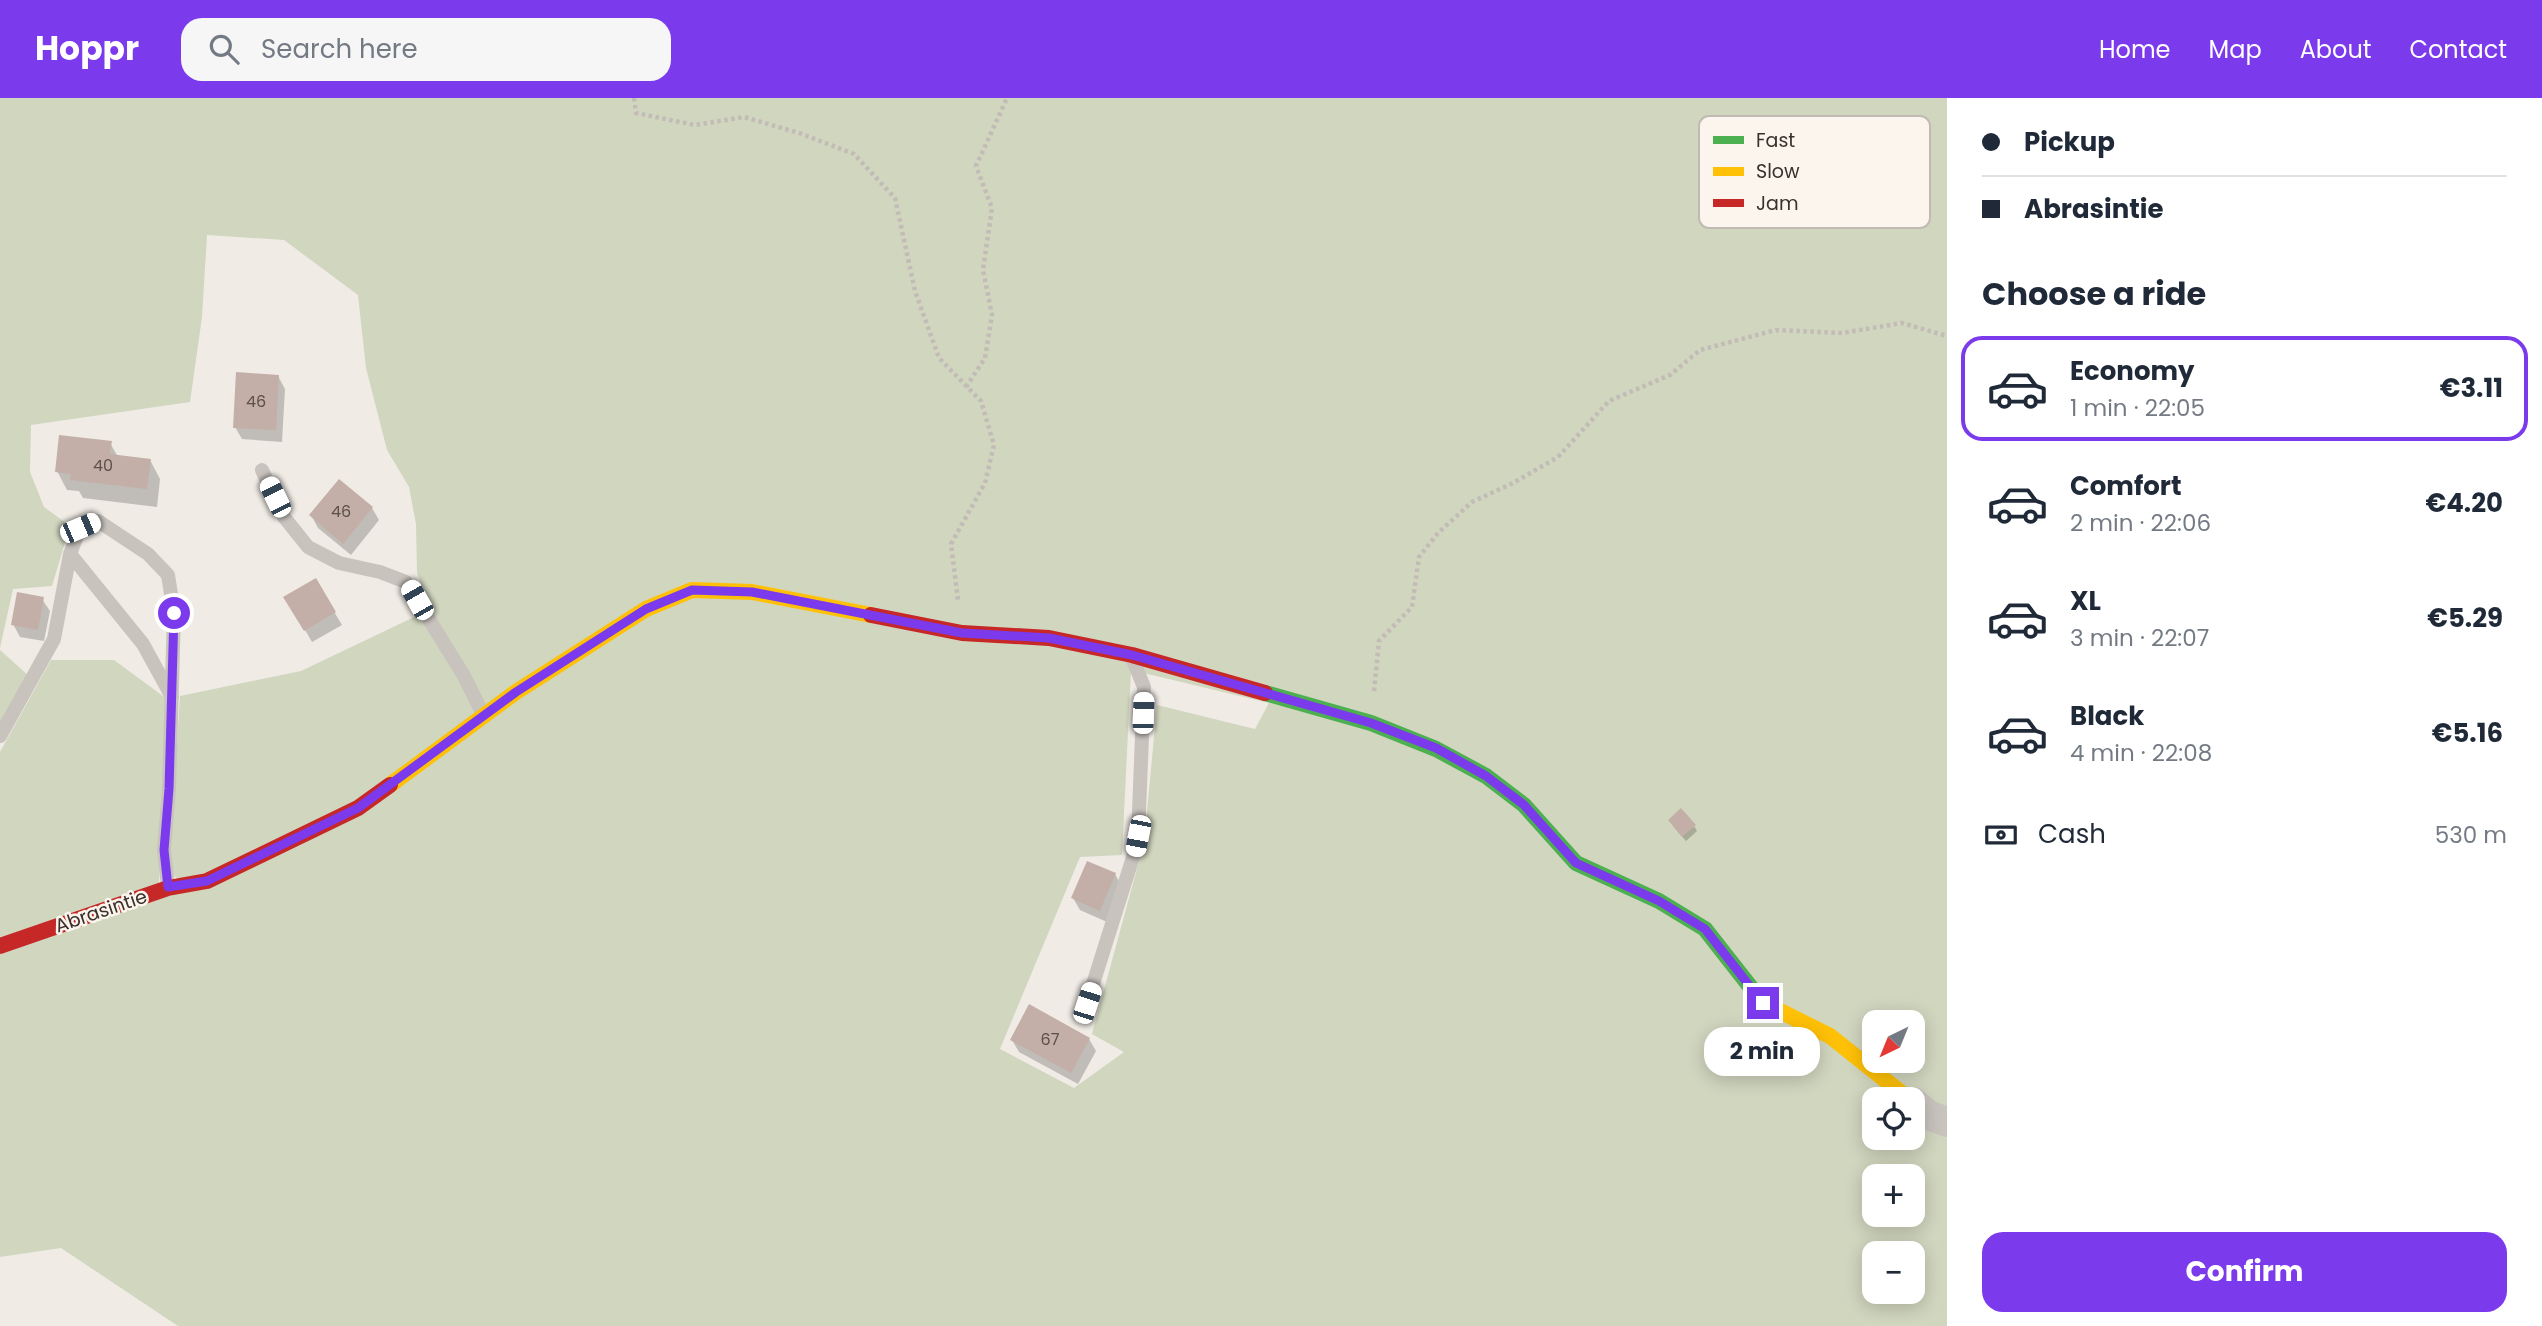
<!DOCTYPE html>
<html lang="en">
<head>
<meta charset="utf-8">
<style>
	:root { --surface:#fff; --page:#f6f6f7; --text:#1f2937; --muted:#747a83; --line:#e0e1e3; --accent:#7c3aed }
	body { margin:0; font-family:Poppins,sans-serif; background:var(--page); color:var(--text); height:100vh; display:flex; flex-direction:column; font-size:26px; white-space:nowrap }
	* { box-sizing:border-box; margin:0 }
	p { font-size:23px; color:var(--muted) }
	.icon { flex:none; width:38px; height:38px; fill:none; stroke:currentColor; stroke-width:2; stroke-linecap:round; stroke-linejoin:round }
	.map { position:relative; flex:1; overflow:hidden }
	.panel { display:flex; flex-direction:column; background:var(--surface); width:595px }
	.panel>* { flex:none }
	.banner { display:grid; align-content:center; height:154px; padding:0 35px; background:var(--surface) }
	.needle { width:46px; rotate:223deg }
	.controls { position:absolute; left:1862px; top:912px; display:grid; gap:14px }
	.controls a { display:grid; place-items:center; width:63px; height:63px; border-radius:14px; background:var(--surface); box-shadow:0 4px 18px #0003; font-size:35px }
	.end { position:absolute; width:32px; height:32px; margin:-16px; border:9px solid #7c3aed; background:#fff; box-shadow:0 0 0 4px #fff }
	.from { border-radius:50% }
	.bubble { position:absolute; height:49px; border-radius:21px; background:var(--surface); box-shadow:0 4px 18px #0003; font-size:23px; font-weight:700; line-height:49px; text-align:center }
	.car { position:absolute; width:21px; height:42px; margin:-21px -10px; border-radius:9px; box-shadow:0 0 5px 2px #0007; background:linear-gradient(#fff 24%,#345 0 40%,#fff 0 76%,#345 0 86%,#fff 0) }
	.banner b { display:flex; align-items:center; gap:24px; height:66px; font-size:26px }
	.banner b+b { border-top:2px solid var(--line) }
	.banner i { width:18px; height:18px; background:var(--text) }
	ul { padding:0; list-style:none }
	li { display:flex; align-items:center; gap:21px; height:105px; margin:0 14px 10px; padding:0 21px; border:4px solid transparent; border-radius:21px }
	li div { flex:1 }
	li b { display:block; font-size:26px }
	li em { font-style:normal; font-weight:700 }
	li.active { border-color:var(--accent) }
	li>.icon { width:63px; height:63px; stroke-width:1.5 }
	h2 { padding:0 35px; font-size:32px; line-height:84px }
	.pay { display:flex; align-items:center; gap:18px; height:77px; padding:0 35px; font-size:26px }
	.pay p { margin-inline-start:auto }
	.primary-button { display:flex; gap:14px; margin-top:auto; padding:14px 35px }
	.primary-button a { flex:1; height:80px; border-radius:21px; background:var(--accent); color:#fff; font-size:28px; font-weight:700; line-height:80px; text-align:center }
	header { display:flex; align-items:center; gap:42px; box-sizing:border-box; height:98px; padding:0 35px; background:var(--accent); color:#fff }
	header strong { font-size:33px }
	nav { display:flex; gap:38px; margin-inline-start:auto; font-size:24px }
	.search { width:490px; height:63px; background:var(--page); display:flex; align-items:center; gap:18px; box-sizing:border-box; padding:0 24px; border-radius:21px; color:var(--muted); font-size:26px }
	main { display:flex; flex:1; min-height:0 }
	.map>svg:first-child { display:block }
	.green { fill:#d1d6bf; fill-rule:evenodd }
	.shadow { fill:#0003 }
	.building { fill:#c3afa7 }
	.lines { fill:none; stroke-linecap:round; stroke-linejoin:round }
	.path { stroke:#c2bbb6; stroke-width:4.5; stroke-dasharray:3.5 3.5; stroke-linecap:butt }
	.lane { stroke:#c9c3be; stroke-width:14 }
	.street { stroke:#c9c3be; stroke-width:30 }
	.fast { stroke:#4caf50; stroke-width:16 }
	.slow { stroke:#ffc107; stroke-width:16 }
	.jam { stroke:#c62828; stroke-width:16 }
	.route { stroke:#7c3aed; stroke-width:9 }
	.labels { text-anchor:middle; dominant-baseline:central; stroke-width:5; stroke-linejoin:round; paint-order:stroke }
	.number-label { font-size:16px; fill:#5d504a }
	.street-label { font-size:19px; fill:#3b302b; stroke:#fbf5ee }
	.key { fill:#fbf5ee; stroke:#c1bab4; stroke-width:2 }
	.key-label { font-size:19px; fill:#3b302b }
</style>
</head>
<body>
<header>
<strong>Hoppr</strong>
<div class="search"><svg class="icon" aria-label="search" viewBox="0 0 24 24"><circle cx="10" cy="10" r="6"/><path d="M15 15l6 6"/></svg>Search here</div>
<nav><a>Home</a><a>Map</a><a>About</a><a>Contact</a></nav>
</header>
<main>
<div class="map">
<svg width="1947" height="1228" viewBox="0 0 1947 1228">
	<rect width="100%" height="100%" fill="#f0ebe5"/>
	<path class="green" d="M0 0H1947V1228H178L61 1150 0 1159V654L51 562H114L167 601 159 786 21 834 179 782 171 775 170 761 180 598 301 573 431 511 417 475 416 426 409 389 387 352 366 270 358 197 284 142 207 137 202 219 190 304 31 327 30 374 44 409 70 428 52 488 13 491 0 550ZM1131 572 1269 605 1255 631 1157 607 1144 745 1092 936 1124 954 1074 990 1000 951 1080 759 1122 757ZM1874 924H1913V962H1874ZM1874 1001H1913V1040H1874ZM1874 1078H1913V1116H1874ZM1874 1155H1913V1194H1874Z
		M0 552 29 578 0 631Z"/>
	<path class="shadow" d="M278 278 285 291 282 344 242 341 235 329Z
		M110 345 118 359 150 362 160 381 157 409 83 400 79 393 67 392 57 373Z
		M339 383 372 410 379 422 351 457 318 430 311 417Z
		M315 482 342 527 312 544 286 499Z
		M42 501 50 513 44 543 20 539 13 526Z
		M1673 728H1694L1697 733 1686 743Z
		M1115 776 1122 789 1107 824 1080 812 1073 800Z
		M1089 941 1096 953 1078 986 1019 954 1012 942Z"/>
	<path class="building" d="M236 274 279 277 276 332 233 330Z
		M59 337 112 343 110 356 151 361 147 391 70 382 71 376 55 374Z
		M339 381 373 409 343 446 309 417Z
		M316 480 336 514 304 533 283 499Z
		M17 494 44 499 38 532 11 527Z
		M1681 710 1696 727 1682 739 1668 722Z
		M1087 763 1116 775 1100 813 1071 800Z
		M1029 906 1090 940 1071 975 1010 942Z"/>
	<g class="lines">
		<path class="path" d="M634 0 636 15 695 27 744 19 799 35 854 56 895 100 915 193 939 260 981 303 994 347 985 385 951 446 958 502
			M966 289 985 260 992 217 983 172 992 110 976 68 1007 0
			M1374 593 1379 543 1412 509 1419 459 1438 435 1472 404 1513 385 1558 359 1609 303 1670 277 1700 252 1776 232 1842 235 1902 225 1947 238"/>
		<path class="lane" d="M262 372 284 419 308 449 339 465 380 474 406 484 464 578 483 616
			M70 456 143 546 172 599
			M0 638 54 541 70 456 80 430 98 423 148 456 168 477 174 515 169 691 164 752 168 788
			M1087 905 1134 756 1138 738 1144 589 1133 562"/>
		<path class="street" d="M1913 1004 1928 1017 1947 1024"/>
		<path class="fast" d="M1265 595 1371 625 1436 651 1486 678 1524 707 1576 765 1659 803 1705 831 1763 905 1770 908"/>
		<path class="slow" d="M390 687 516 594 646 511 692 492 752 494 871 517
			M1770 908 1830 938 1909 1001"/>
		<path class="jam" d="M871 517 962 535 1049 540 1132 557 1265 595
			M0 848 168 790 207 783 358 710 390 687"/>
	</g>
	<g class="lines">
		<path class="route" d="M174 515 169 691 164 752 168 789 207 783 358 710 516 594 646 511 692 492 752 494 962 535 1049 540 1132 557 1371 625 1436 650 1486 678 1524 707 1576 765 1659 803 1705 831 1763 905"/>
	</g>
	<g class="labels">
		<g class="number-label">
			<text x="256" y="303">46</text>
			<text x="103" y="367">40</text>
			<text x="341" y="413">46</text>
			<text x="1050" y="941">67</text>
		</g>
		<g class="street-label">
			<text transform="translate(101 813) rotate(-19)">Abrasintie</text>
		</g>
	</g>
	<rect x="1699" y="18" width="231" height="112" rx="10" class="key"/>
	<rect x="1713" y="38" width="31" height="8" fill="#4caf50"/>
	<rect x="1713" y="69" width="31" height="9" fill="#ffc107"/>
	<rect x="1713" y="101" width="31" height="8" fill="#c62828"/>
	<g class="key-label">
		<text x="1756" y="49">Fast</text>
		<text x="1756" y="80">Slow</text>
		<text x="1756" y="112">Jam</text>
	</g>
</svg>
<div class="controls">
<a><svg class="needle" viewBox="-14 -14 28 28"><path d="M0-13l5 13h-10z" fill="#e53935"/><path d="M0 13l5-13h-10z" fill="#747a83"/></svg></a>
<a><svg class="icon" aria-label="locate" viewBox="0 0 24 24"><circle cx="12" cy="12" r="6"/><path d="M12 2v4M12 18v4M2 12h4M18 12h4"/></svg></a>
<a>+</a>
<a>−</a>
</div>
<i class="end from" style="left:174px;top:515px"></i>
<i class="end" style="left:1763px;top:905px"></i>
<div class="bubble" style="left:1704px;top:929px;width:116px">2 min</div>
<i class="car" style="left:275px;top:399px;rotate:334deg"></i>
<i class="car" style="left:80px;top:430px;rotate:67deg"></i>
<i class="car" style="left:417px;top:502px;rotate:330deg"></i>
<i class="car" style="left:1143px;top:615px;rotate:2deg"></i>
<i class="car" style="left:1138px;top:738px;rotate:191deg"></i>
<i class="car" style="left:1087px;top:905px;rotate:18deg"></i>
</div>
<section class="panel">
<div class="banner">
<b><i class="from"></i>Pickup</b>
<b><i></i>Abrasintie</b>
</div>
<h2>Choose a ride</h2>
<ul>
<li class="active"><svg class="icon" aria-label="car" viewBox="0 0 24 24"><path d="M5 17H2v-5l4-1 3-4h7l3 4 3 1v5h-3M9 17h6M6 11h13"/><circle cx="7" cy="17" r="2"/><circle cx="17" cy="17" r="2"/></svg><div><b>Economy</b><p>1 min · 22:05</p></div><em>€3.11</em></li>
<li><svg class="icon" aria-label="car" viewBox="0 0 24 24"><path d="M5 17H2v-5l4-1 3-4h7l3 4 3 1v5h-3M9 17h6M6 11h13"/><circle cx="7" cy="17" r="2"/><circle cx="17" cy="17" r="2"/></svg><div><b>Comfort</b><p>2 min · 22:06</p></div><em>€4.20</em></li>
<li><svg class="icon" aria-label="car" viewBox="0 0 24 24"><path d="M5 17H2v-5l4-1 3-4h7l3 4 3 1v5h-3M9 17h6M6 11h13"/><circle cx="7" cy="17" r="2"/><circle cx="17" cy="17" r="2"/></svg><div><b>XL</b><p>3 min · 22:07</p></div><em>€5.29</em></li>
<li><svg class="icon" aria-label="car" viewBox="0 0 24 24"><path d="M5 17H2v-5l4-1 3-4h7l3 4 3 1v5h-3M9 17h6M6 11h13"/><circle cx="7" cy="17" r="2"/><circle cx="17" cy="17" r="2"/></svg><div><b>Black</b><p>4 min · 22:08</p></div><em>€5.16</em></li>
</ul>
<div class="pay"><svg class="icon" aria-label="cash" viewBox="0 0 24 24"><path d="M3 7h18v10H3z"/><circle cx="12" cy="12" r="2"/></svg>Cash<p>530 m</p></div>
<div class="primary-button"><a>Confirm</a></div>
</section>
</main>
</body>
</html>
